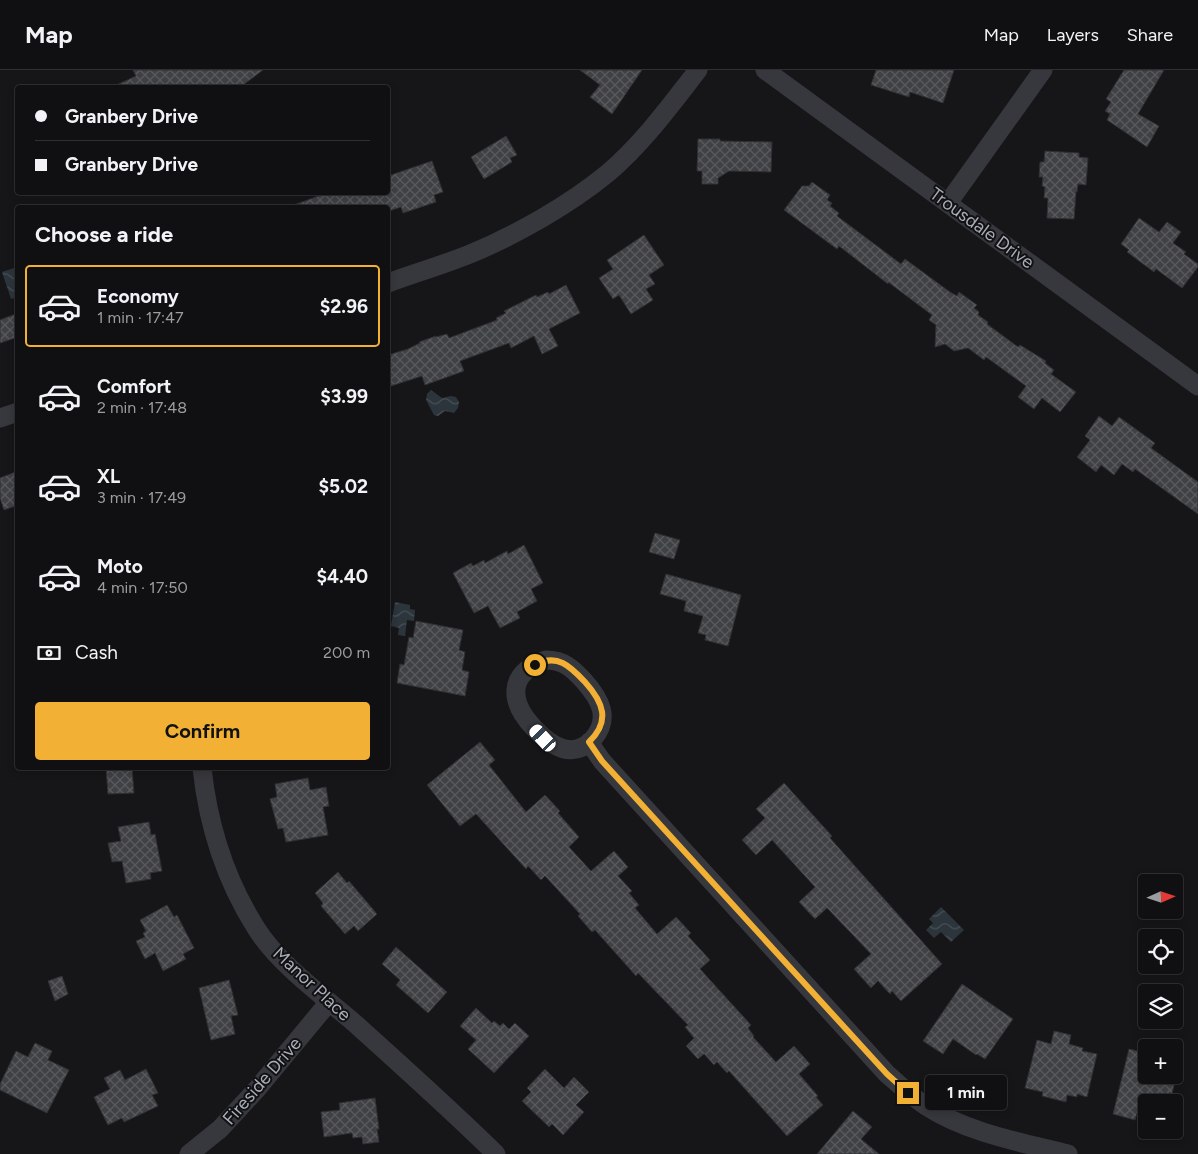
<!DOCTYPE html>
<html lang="en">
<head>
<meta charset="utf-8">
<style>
	:root { --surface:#101012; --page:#19191b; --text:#f1f3f6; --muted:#9c9d9f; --line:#303032; --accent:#f2b134 }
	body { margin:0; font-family:Figtree,sans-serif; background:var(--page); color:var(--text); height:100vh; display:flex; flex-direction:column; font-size:19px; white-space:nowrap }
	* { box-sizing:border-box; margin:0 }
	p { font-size:16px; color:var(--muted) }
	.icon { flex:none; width:28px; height:28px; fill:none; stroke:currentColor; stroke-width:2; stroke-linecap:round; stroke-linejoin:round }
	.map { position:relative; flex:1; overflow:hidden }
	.side { position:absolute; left:15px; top:135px; width:375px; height:565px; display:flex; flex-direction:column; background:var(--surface); border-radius:5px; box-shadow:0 2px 8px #0003,0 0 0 1px var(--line) }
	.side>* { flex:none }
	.banner { position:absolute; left:15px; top:15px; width:375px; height:110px; border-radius:5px; box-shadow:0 2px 8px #0003,0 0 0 1px var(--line); display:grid; align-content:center; height:110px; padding:0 20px; background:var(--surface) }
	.needle { width:32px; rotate:87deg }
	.buttons { position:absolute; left:1138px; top:804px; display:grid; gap:10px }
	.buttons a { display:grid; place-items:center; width:45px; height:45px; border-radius:5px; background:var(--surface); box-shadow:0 2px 8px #0003,0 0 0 1px var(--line); font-size:25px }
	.end { position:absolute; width:22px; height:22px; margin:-11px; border:6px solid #f2b134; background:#111; box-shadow:0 0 0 2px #111 }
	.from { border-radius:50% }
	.bubble { position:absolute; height:35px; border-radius:5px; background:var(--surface); box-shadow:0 2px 8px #0003,0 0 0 1px var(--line); font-size:16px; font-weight:700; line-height:35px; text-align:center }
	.car { position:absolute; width:15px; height:30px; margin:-15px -8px; border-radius:6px; box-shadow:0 0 4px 1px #0007; background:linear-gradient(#fff 24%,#345 0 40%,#fff 0 76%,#345 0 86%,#fff 0) }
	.banner b { display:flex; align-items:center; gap:18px; height:48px; font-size:19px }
	.banner b+b { border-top:1px solid var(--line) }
	.banner i { width:12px; height:12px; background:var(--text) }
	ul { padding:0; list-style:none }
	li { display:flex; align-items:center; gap:15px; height:82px; margin:0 10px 8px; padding:0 10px; border:2px solid transparent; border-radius:5px }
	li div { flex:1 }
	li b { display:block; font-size:19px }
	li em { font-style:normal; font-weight:700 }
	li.active { border-color:var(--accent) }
	li>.icon { width:45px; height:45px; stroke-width:1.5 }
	h2 { padding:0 20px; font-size:22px; line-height:60px }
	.pay { display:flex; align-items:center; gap:12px; height:55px; padding:0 20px; font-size:19px }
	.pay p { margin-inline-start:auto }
	.primary-button { display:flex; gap:10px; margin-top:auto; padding:10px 20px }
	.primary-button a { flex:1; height:58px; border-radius:5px; background:var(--accent); color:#111; font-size:20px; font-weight:700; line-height:58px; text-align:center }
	header { display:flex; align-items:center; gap:30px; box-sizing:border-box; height:70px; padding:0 25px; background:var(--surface); border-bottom:1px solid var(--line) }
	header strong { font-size:24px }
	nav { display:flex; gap:28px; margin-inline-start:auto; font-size:18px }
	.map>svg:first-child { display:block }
	.water { fill:url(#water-waves) }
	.building { fill:url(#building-cross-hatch); stroke:#303034 }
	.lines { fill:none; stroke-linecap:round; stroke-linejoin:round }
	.street { stroke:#37383d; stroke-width:19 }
	.route { stroke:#f2b134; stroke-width:6 }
	.labels { text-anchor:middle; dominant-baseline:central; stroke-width:4; stroke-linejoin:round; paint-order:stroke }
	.street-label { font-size:18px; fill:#a8adb8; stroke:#111113 }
</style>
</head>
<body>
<header>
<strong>Map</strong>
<nav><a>Map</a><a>Layers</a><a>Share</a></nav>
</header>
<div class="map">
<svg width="1198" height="1084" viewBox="0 0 1198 1084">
	<defs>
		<pattern id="water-waves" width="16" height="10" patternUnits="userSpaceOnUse" patternTransform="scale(1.25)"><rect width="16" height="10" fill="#2c353c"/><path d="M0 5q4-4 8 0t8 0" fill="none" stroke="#485056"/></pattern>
		<pattern id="building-cross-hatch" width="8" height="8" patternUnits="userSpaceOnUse" patternTransform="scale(1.25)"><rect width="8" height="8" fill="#404145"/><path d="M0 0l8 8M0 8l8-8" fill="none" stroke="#595a5e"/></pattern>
	</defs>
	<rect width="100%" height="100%" fill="#161618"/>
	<path class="water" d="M14 198 17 207V227L11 229 2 202Z
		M431 320 442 328 451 326 456 327 459 332 458 338 454 343 445 341 438 346 434 345 426 330 427 324Z
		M395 532 410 535V539L415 540 414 551 407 550 405 566 398 565 399 558 391 556Z
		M941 837 964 860 951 872 941 862 934 868 926 860 933 853 929 849Z"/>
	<path class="building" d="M133 0H263L239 18H110L136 6Z
		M580 0H642L612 44 590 27 600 15Z
		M876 0H954L943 33 910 22 909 27 871 15Z
		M1124 0H1164L1138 44 1159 56 1147 77 1107 50 1110 44 1105 41 1111 32 1106 29Z
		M506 66 517 85 510 88 512 92 484 109 471 87Z
		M698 69H720V71L772 72 771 102 729 101 718 108V114H702V101H697Z
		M1045 81 1079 83V87L1088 88 1086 115 1078 114 1077 122H1076L1074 149 1047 148 1048 128H1044L1045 117 1042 116 1043 107H1039L1040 92H1044Z
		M432 91 443 122 434 125 436 132 403 143 401 137 389 141 388 138H294V135L329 122H388V106Z
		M812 112 830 125 827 130 832 133 830 136 839 143 837 146 901 194 905 189 950 222 957 226 959 222 977 235 974 238 979 242 978 245 988 252 987 254 1018 277 1020 275 1046 291 1045 293 1054 300 1051 304 1076 322 1060 342 1042 328 1034 339 1018 327 1026 316 986 287 984 290 968 278 954 281 945 274 935 277 936 255 929 250 932 245 888 212V214L839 176 837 179 784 140 802 116H809Z
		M1139 148 1159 162 1167 152 1181 162 1173 173 1186 182 1184 184 1198 194V197L1182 218 1156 199 1154 202 1127 182 1129 180 1121 174Z
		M644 165 664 195 649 205 655 214 646 219 653 230 631 244 619 225 613 229 599 208 613 199 607 190Z
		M566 215 580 243 549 259 558 276 542 284 534 266 511 278 509 273 460 291 464 301 425 315 422 306 388 317V285L408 279 420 273 419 272 436 266V267L447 264 449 268 497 250 496 248 506 243 504 241 536 225 537 227 548 222 549 224Z
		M18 243V267L0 273V250Z
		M1099 346 1112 356 1119 347 1155 373 1151 378 1198 412V444L1135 399 1133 402 1122 394 1114 405 1101 395 1096 402 1077 387 1090 370 1085 366Z
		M18 401V435L4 440 0 428V408Z
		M655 463 680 470 674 489 649 482Z
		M524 475 543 513 531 519 537 531 517 542 520 548 500 558 488 536 474 543 453 503 471 493 473 496 484 490 485 493 507 481 508 484Z
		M666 504 741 525 728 576 705 570 706 565 698 563 703 546 684 541 686 531 660 524Z
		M416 551 463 560 459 580 465 582 462 600 469 602 465 626 397 613 400 594 404 595 409 567 413 568Z
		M480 672 495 690 489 695 526 742 545 725 560 741 558 743 579 767 569 777 591 801 614 781 628 797 618 806 632 821 629 823 639 835 635 838 657 864 676 847 691 863 688 866 710 890 700 899 751 955 748 958 754 966 753 967 776 992 794 976 810 994 799 1004 818 1026 816 1027 823 1035 787 1066 729 1001 727 1003 717 992 714 995 704 984 698 989 686 976 694 968 685 957 688 955 638 903 636 906 595 860 592 862 578 846 580 844 545 806 541 810 528 796 526 799 476 744 460 756 427 715Z
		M106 698 132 699 134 723 108 724Z
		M308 708 310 720 326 717 329 736 323 737 328 765 286 772 283 758 278 759 270 729 277 727 275 714Z
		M784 713 832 766 830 768 942 894 901 931 892 921 890 924 878 911 871 918 854 899 871 884 827 838 815 849 799 832 815 817 772 770 756 785 742 770 765 748 756 739Z
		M149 752 151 765 155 764 162 801 150 803 151 809 126 813 122 791 112 792 108 773 121 771 118 757Z
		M338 802 347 813 349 811 377 844 358 861 354 856 345 864 321 836 323 833 315 823Z
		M167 835 174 847 177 845 194 878 183 884 186 889 163 901 155 883 145 889 136 871 145 867 143 863 146 861 140 850Z
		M396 877 447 922 428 943 396 915 400 910 382 894Z
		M62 906 68 924 55 931 48 911Z
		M229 910 238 945 231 946 235 964 211 970 199 918Z
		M962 914 1013 949 985 989 977 984 976 985 953 969 943 984 923 971Z
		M476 938 492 953 494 951 500 956 503 953 509 959 515 953 529 966 494 1003 468 979 476 970 460 956Z
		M1054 961 1071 965 1069 974 1083 978 1082 981 1097 984 1087 1027 1077 1024V1027L1067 1025 1066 1032 1042 1026 1043 1022 1025 1018 1037 970 1051 974Z
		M35 973 52 981 48 990 69 1000 47 1043 0 1020V1014L16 981 28 987Z
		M1129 979 1146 983V1005H1174V990L1180 991 1170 1032H1146V1046L1137 1043 1135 1050 1113 1044Z
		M146 999 158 1023 152 1025 158 1036 124 1052 122 1048 108 1055 94 1027 110 1019 104 1008 120 1000 125 1010Z
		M545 999 564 1018 574 1007 589 1022 576 1035 584 1042 563 1065 552 1054 549 1057 522 1031 531 1022 527 1018Z
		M375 1028 379 1059H377L379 1072 363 1074 362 1067 353 1068 352 1063 324 1067 321 1042 340 1040 339 1033Z
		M853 1041 872 1057 861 1069 879 1084H817Z"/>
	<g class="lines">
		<path class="street" d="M765 0 1198 316
			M948 133 1043 0
			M388 213C415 203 443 195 470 184 516 165 569 135 608 103 643 73 670 36 698 0
			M0 348 18 342
			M546 590C564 590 573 599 584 611 600 629 611 648 593 669 572 691 550 675 534 658 509 632 507 603 546 590Z
			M589 672 602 691 887 1004C900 1015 912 1027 926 1036 968 1063 1020 1072 1068 1084
			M202 698C208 754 225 809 256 858 277 892 320 924 351 950 400 994 449 1038 496 1084
			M189 1084 220 1059 257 1019 329 932"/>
	</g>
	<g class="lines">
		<path class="route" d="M535 595C557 583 570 596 585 612 603 632 611 651 589 672L602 691 887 1004 908 1023"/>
	</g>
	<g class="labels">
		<g class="street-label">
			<text transform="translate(982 158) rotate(36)">Trousdale Drive</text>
			<text transform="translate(312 914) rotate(43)">Manor Place</text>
			<text transform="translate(262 1011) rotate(-49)">Fireside Drive</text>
		</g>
	</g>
</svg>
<div class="buttons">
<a><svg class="needle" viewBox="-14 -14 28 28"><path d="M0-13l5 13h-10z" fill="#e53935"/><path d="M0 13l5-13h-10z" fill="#9c9d9f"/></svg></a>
<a><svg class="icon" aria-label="locate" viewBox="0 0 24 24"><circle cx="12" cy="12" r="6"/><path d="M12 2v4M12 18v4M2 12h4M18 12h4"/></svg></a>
<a><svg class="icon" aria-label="layers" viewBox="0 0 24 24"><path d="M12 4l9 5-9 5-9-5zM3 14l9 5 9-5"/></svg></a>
<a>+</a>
<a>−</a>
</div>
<i class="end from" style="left:535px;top:595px"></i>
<i class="end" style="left:908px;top:1023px"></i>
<div class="bubble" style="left:925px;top:1005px;width:82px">1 min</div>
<i class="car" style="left:543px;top:668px;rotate:317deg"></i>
<div class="banner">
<b><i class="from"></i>Granbery Drive</b>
<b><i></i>Granbery Drive</b>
</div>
<section class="side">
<h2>Choose a ride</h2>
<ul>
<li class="active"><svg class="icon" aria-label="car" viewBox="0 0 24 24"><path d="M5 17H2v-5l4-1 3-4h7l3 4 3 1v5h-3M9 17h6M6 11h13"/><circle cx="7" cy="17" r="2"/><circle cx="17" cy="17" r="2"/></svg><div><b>Economy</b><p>1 min · 17:47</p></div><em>$2.96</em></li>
<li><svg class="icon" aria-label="car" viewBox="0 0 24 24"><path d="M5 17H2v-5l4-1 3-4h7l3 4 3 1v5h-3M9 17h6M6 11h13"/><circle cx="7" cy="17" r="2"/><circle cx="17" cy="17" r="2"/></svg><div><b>Comfort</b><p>2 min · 17:48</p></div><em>$3.99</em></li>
<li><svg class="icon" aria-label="car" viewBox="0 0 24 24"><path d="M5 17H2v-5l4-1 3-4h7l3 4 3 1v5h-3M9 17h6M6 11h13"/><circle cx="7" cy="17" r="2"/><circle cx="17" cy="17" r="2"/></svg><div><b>XL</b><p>3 min · 17:49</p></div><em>$5.02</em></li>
<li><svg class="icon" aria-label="car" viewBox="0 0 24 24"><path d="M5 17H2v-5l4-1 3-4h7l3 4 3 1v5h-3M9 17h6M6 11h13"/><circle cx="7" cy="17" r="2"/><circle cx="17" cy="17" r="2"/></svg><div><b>Moto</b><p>4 min · 17:50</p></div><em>$4.40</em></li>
</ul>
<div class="pay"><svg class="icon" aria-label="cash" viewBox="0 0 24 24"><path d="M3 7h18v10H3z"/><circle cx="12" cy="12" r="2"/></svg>Cash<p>200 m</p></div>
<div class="primary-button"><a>Confirm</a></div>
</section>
</div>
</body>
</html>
